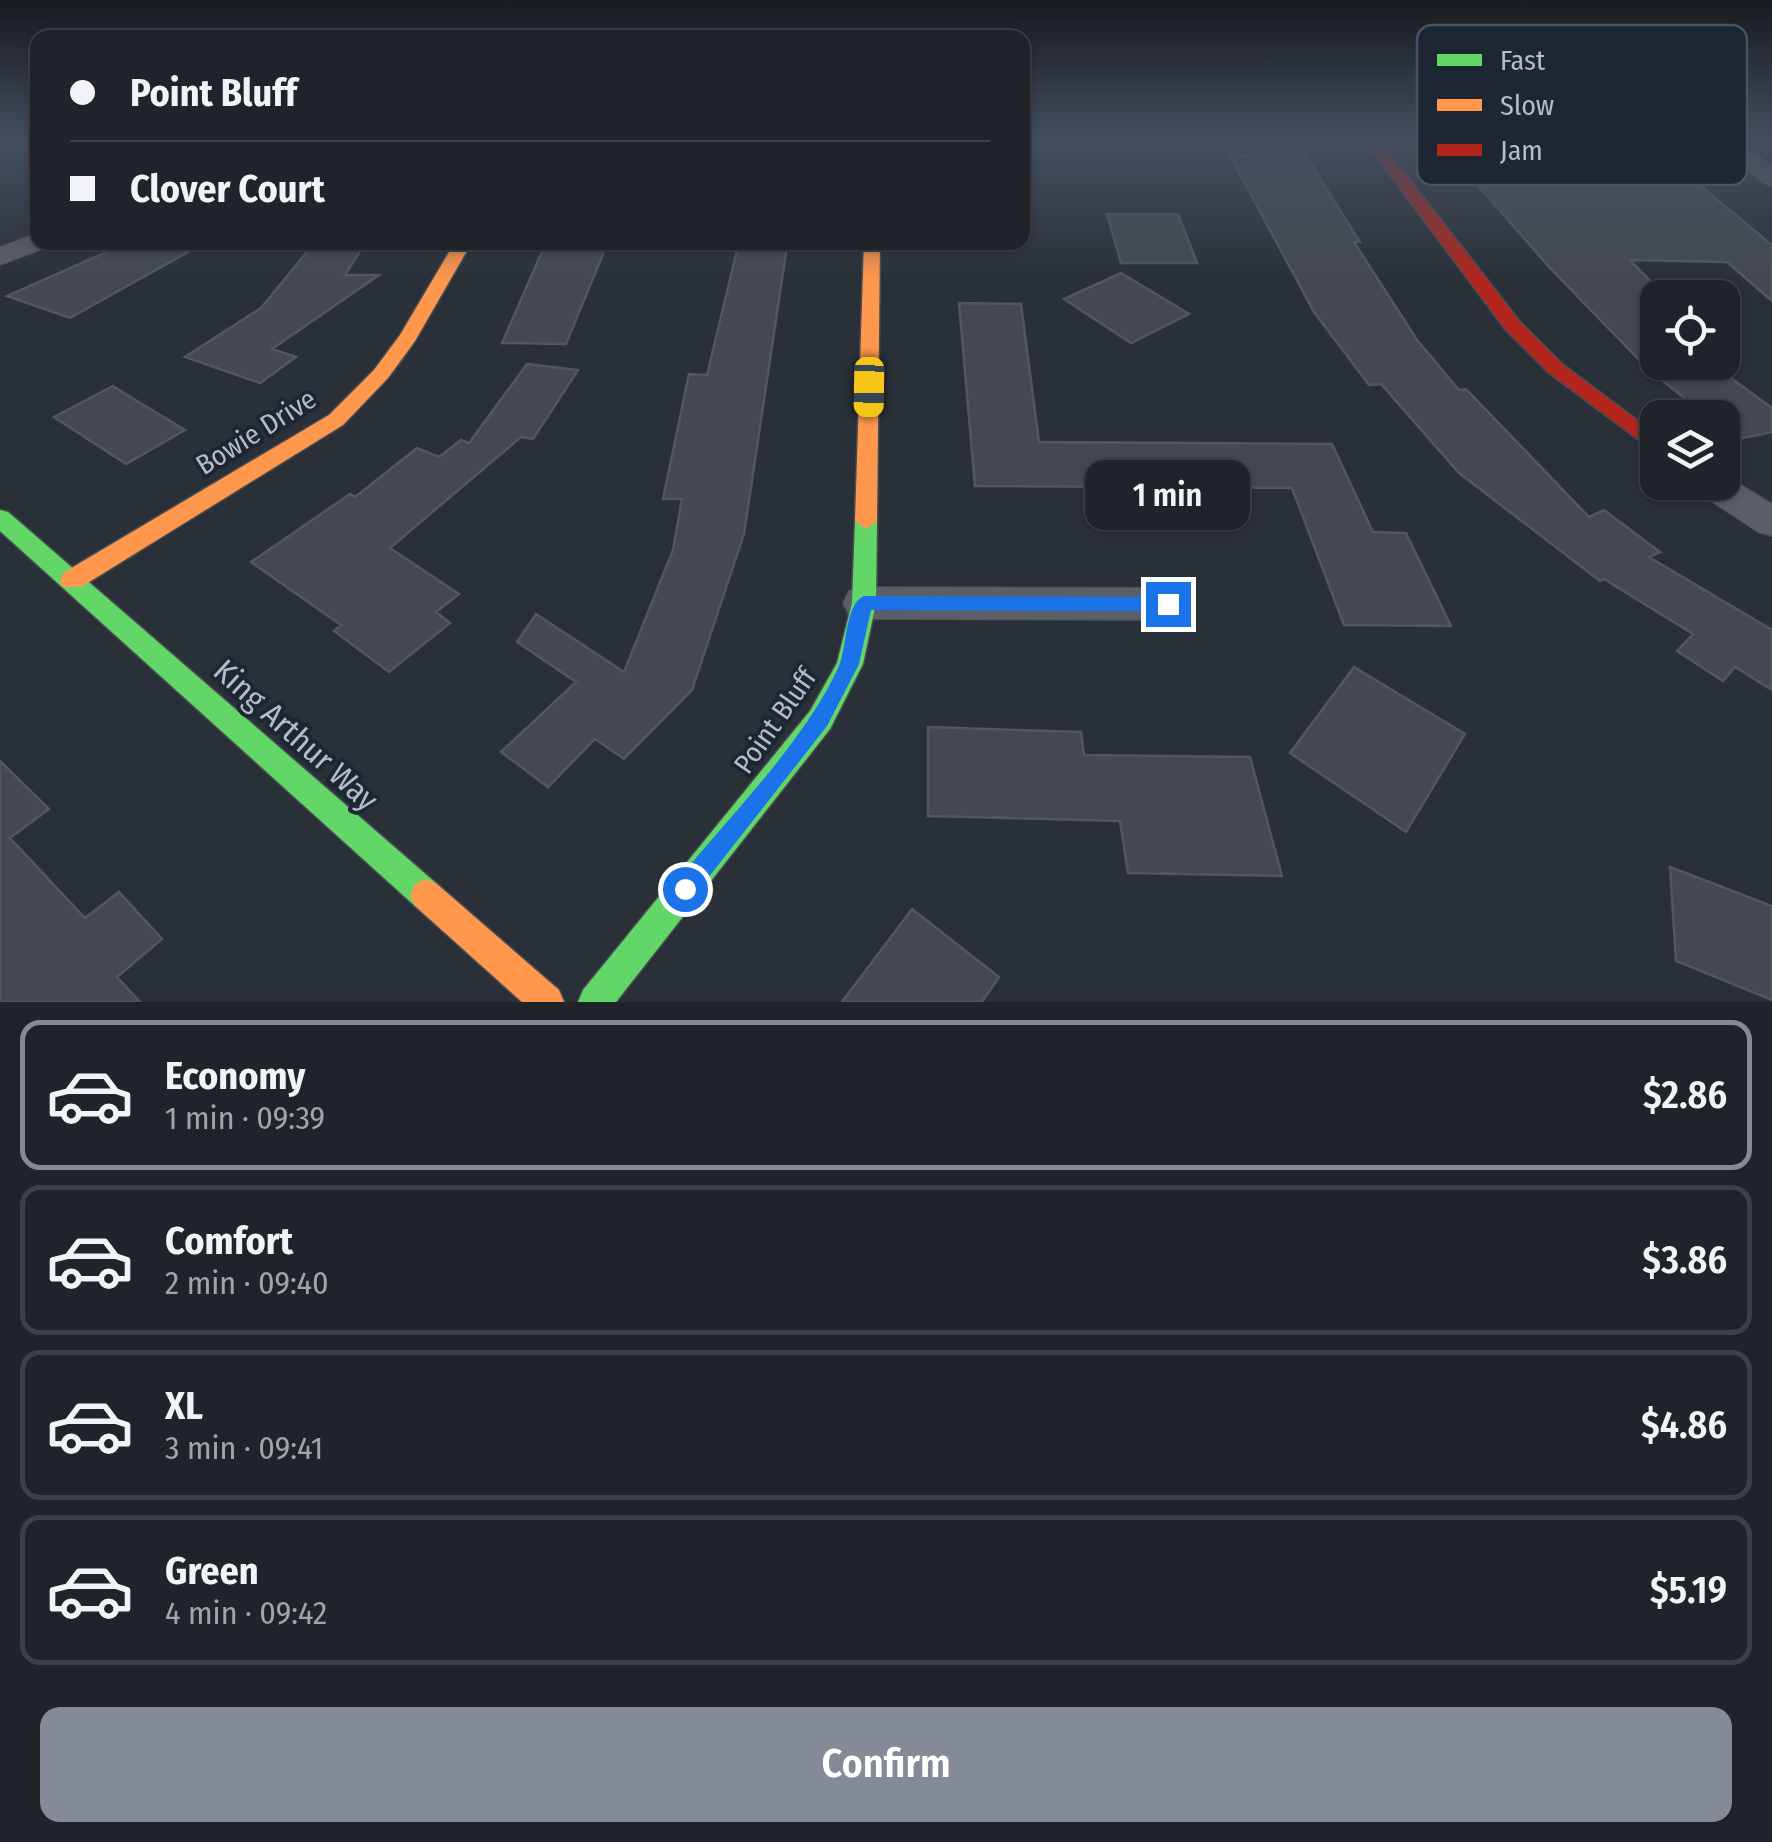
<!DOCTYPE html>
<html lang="en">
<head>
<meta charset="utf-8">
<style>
	:root { --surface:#20242a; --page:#282c32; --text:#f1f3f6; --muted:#a2a4a8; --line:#3d4147; --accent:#848b96 }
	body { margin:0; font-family:"Fira Sans Condensed",sans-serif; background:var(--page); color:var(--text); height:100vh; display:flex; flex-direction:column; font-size:38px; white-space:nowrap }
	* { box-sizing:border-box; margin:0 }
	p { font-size:32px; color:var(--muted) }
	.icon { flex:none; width:55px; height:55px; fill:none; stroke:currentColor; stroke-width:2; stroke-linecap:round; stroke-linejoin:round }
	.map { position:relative; height:1002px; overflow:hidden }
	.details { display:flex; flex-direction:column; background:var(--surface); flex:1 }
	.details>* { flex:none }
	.top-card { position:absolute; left:30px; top:30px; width:1000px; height:220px; border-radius:20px; box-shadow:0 2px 8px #0004,0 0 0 2px var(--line); display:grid; align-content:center; height:220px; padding:0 40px; background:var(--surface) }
	.buttons { position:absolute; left:1640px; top:280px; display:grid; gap:20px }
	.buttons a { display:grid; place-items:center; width:100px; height:100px; border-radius:20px; background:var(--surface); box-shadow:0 2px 8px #0004,0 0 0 2px var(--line); font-size:50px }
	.end { position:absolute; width:45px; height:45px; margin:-22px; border:12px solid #1a73e8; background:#fff; box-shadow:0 0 0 5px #fff }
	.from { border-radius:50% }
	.bubble { position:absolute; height:70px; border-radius:20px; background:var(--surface); box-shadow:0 2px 8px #0004,0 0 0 2px var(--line); font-size:32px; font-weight:600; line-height:70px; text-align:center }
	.car { position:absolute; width:30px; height:60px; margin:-30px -15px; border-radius:12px; box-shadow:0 0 8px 2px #0007; background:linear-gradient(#f5c518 24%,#345 0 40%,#f5c518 0 76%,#345 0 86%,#f5c518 0) }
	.top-card b { display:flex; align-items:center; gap:35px; height:95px; font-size:38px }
	.top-card b+b { border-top:2px solid var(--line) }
	.top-card i { width:25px; height:25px; background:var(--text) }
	ul { padding:18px 0 0; list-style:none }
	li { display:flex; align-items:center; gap:30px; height:150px; margin:0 20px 15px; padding:0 20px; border:5px solid var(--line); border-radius:20px }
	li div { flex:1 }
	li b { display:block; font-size:38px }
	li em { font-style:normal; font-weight:600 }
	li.current { border-color:var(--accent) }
	li>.icon { width:90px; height:90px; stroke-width:1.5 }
	.action { display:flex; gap:20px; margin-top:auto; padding:20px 40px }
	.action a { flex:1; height:115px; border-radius:20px; background:var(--accent); color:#fff; font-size:40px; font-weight:600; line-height:115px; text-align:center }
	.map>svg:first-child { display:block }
	.building { fill:#444950; stroke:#52575f; stroke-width:2.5 }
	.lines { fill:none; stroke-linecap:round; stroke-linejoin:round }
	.street-casing { stroke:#484c53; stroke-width:2 }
	.fast-casing { stroke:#484c53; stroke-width:3 }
	.slow-casing { stroke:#484c53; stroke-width:3 }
	.jam-casing { stroke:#484c53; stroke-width:3 }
	.street { fill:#5a5e66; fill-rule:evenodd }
	.fast { fill:#63d668; fill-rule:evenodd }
	.slow { fill:#ff974d; fill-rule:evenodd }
	.jam { fill:#b3261e; fill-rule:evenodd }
	.route { fill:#1a73e8 }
	.labels { text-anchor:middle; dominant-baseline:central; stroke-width:8; stroke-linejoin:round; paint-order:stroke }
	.street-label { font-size:28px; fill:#b4bcc9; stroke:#1d2633 }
	.near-street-label { font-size:32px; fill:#b4bcc9; stroke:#1d2633 }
	.key { fill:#1d2633; stroke:#4a5360; stroke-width:2.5 }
	.key-label { font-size:28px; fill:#b4bcc9 }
</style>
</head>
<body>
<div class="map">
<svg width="1772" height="1002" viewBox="0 0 1772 1002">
	<rect width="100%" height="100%" fill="#2a3038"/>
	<path class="building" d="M1248 140H1296L1360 242H1354L1417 340 1459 390 1466 389 1589 517 1604 510 1660 552 1649 557 1772 630V690L1735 667 1723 681 1677 651 1693 634 1604 579 1600 581 1459 473 1381 384 1369 385 1314 312 1230 156 1256 155Z
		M1559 140H1627L1649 158H1667L1772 245V301L1727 262 1630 260 1658 289V370L1709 362 1772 408V432L1739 439 1722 427V418H1710L1650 371 1549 267 1442 144 1564 145Z
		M1107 214H1178L1197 263H1121Z
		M129 242H206L70 318 7 296Z
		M315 242H366L345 275H379L272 349 296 357 260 383 185 357 261 308Z
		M565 242H608L566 344 502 343 544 247H563Z
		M738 246H787L744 534 692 690 624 759 595 739 548 787 501 752 576 682 517 642 536 614 624 672 673 550 682 499H663L689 374 707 375Z
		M1121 273 1189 314 1131 343 1064 299Z
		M959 303 1021 304 1039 442 1332 444 1373 532 1406 533 1451 626 1344 625 1292 488 975 486Z
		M527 364 578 370 533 439 521 437 390 548 459 594 436 612 450 623 389 672 334 631 341 625 251 562 350 494 355 497 417 448 439 457 461 440 469 443Z
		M113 386 137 401 185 430 126 464 54 417Z
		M1354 667 1465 734 1406 832 1290 753Z
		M928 727 1081 732 1084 755 1250 757 1282 876 1128 873 1120 821 928 816Z
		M0 761 49 809 10 838 85 918 119 892 162 939 117 977 140 1002H0Z
		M1670 867 1772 906V1000L1676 961Z
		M912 909 999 977 982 1002H842Z"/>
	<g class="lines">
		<defs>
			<path id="street" d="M1709 140H1737L1772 166V186L1763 183Z
				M38 233V242H51L48 247 0 265V247Z
				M1722 473 1772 504V536L1758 532 1696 491 1691 482H1722Z
				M864 587 1168 588 1183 592 1189 604 1183 616 1168 620 864 619 849 615 843 603 849 591Z"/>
			<path id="fast" d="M0 510 8 512 437 884 442 895 437 906 426 911 415 906 0 531Z
				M866 513 877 521 876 603 863 664 830 729 616 1002H578L583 990 810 711 837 663 852 603 855 521Z"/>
			<path id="slow" d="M455 242H472L415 341 388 378 343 425 81 587H63L60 580 63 573 329 415 374 370 400 335Z
				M864 242H880L877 521 866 529 855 521Z
				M426 879 437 884 559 990 564 1002H522L415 906 410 895 415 884Z"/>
			<path id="jam" d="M1364 140H1379L1520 322 1562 364 1658 436V454L1548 372 1506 330Z"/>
		</defs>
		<use href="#street" class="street-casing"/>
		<use href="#fast" class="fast-casing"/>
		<use href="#slow" class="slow-casing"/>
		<use href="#jam" class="jam-casing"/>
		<use href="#street" class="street"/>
		<use href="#fast" class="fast"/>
		<use href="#slow" class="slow"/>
		<use href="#jam" class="jam"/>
	</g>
	<linearGradient id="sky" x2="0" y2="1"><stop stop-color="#171a1f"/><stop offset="0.5" stop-color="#444e5e"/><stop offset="1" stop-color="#444e5e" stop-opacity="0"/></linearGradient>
	<rect width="1772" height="281" fill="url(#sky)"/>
	<path class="route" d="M864 596 1168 597 1177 604 1168 611 871 610 859 664 827 726 693 897 685 901 677 897 674 889 677 881C729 817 806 740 839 666 847 647 845 604 864 596Z"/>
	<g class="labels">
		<g class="street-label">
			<text transform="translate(256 432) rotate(-32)">Bowie Drive</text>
			<text transform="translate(775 721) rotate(-55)">Point Bluff</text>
		</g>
		<g class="near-street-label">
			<text transform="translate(296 735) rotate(42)">King Arthur Way</text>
		</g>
	</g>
	<rect x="1417" y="25" width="330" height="160" rx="15" class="key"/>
	<rect x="1437" y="54" width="45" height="12" fill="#63d668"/>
	<rect x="1437" y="99" width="45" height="12" fill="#ff974d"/>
	<rect x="1437" y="144" width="45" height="12" fill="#b3261e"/>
	<g class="key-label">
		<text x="1500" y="70">Fast</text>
		<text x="1500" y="115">Slow</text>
		<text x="1500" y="160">Jam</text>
	</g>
</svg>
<div class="buttons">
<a><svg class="icon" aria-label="locate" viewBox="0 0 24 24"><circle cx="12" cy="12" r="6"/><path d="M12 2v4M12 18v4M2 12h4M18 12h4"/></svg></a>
<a><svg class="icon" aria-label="layers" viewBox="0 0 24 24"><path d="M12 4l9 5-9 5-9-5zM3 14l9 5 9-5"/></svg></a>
</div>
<i class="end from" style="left:685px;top:889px"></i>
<i class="end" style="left:1168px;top:604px"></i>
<div class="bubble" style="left:1085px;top:460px;width:165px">1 min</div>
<i class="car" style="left:869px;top:387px;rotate:181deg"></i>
<div class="top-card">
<b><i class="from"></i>Point Bluff</b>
<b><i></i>Clover Court</b>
</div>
</div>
<section class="details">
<ul>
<li class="current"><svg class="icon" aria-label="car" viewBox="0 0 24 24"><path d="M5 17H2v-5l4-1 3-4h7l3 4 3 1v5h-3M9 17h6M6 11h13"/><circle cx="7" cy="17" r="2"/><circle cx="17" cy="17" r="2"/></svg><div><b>Economy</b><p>1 min · 09:39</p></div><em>$2.86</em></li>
<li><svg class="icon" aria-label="car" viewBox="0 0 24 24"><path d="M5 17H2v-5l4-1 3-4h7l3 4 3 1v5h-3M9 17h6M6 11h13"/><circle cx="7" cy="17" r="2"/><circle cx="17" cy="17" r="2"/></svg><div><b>Comfort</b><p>2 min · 09:40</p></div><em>$3.86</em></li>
<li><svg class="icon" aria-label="car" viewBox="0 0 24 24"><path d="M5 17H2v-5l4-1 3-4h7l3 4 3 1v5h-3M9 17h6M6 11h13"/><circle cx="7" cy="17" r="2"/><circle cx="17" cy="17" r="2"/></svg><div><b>XL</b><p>3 min · 09:41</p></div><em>$4.86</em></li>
<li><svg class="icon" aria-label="car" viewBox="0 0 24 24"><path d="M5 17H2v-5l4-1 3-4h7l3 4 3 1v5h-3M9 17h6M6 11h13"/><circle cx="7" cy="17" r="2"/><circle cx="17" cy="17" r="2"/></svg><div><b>Green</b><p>4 min · 09:42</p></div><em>$5.19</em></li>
</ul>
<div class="action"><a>Confirm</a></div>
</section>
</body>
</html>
